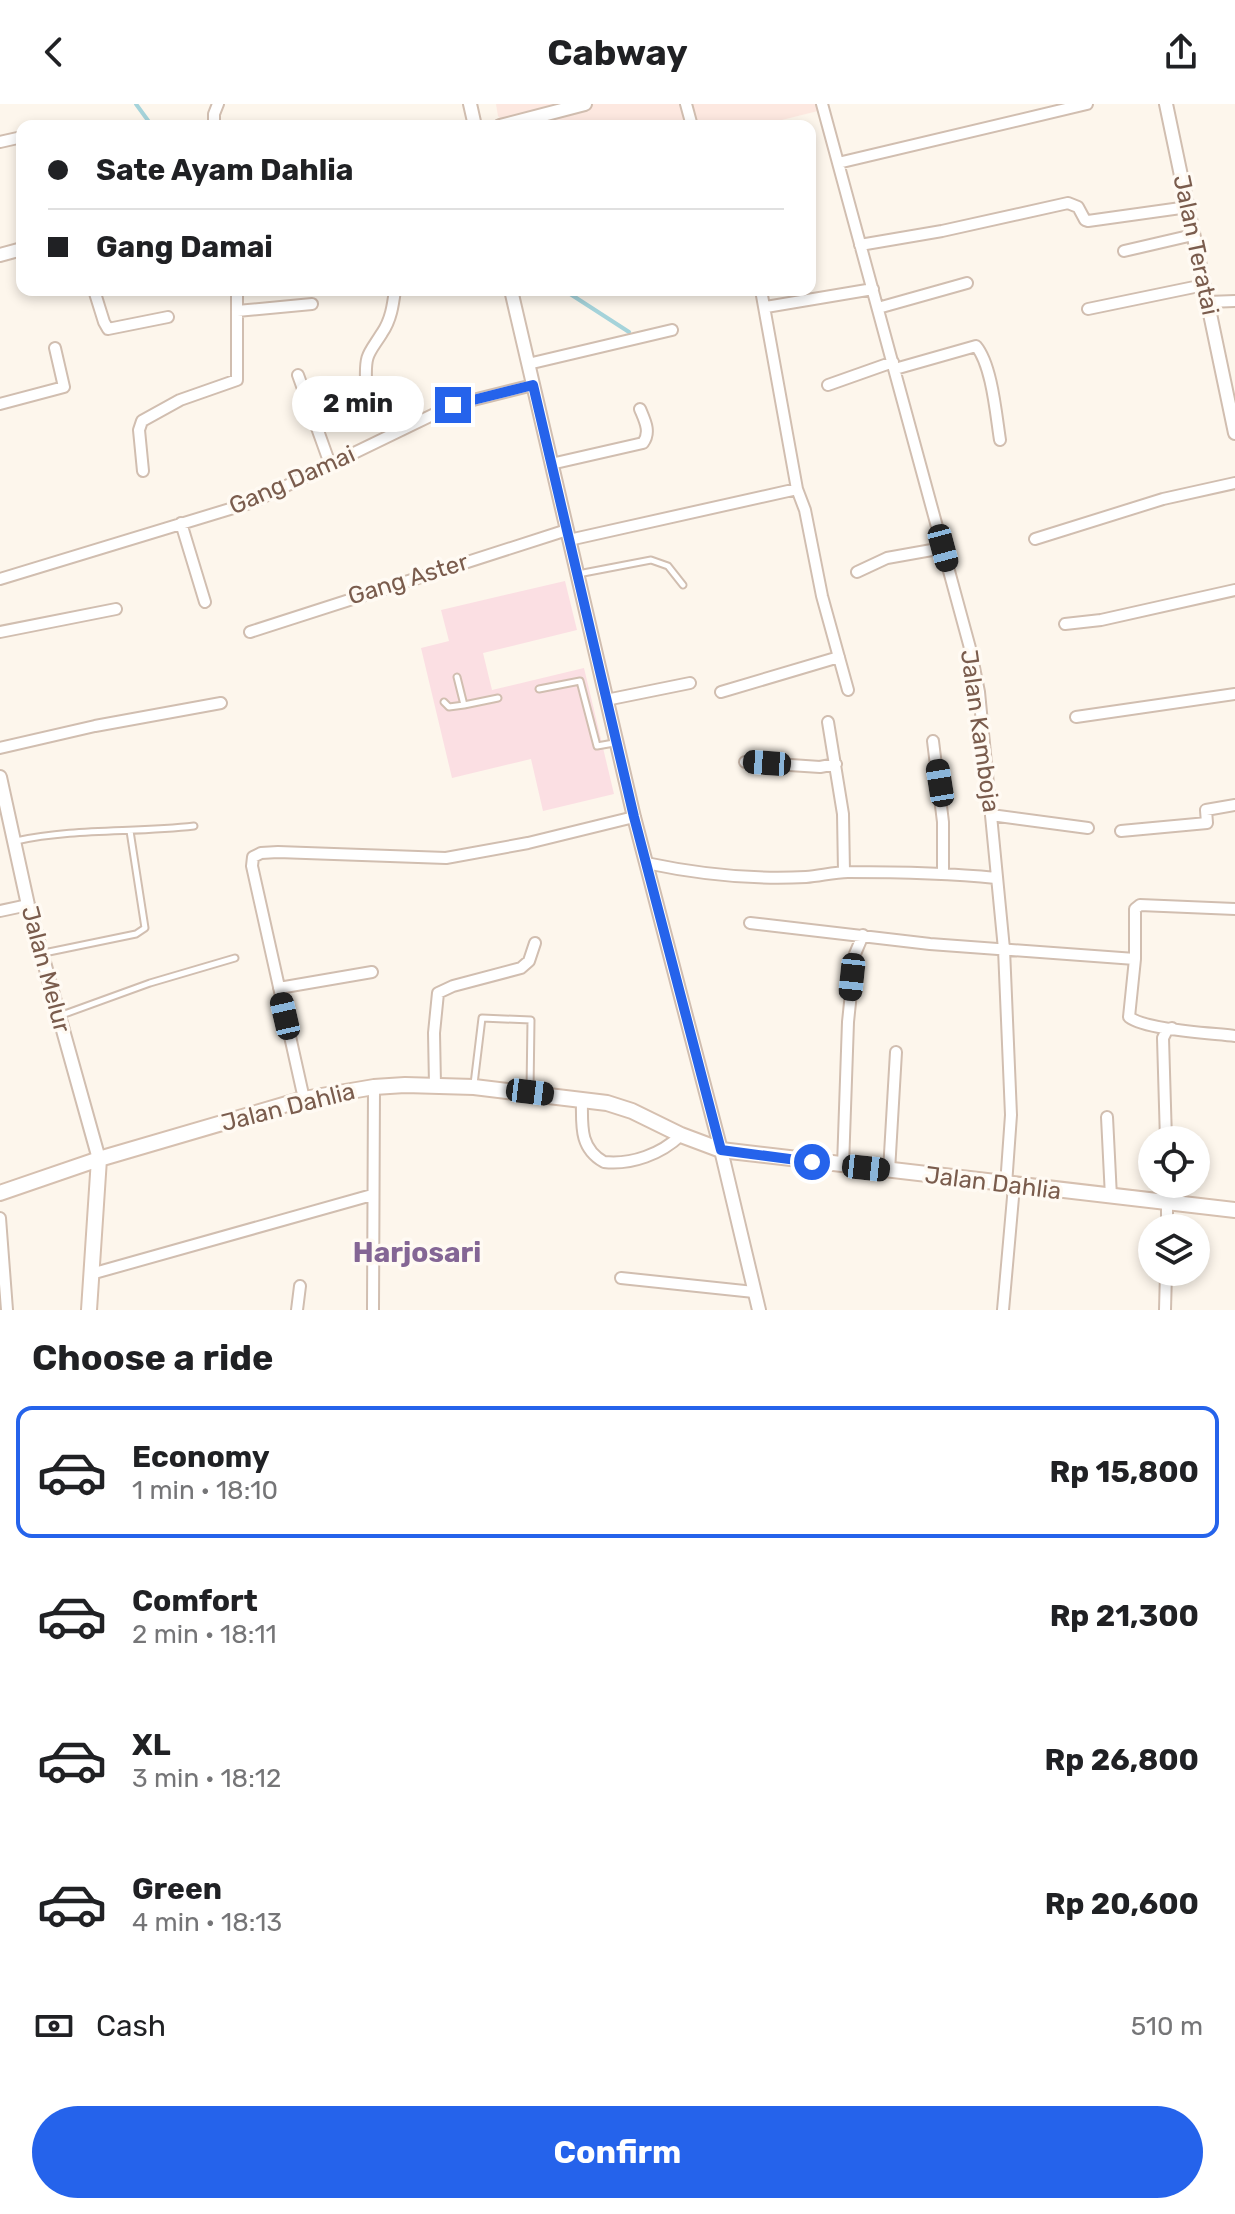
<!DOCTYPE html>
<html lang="en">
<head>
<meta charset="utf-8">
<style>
	:root { --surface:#fff; --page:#f2f2f2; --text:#202124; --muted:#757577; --line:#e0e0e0; --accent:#2563eb }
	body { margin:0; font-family:Rubik,sans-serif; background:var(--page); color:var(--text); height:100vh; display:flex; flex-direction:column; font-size:30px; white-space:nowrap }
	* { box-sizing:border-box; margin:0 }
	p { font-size:26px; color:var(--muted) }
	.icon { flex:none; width:44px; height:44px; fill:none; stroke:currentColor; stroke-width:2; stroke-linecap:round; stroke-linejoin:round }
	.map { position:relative; height:1206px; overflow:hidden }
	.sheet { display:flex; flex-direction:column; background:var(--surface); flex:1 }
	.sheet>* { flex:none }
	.top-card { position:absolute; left:16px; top:16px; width:800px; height:176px; border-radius:16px; box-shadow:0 4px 12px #0003; display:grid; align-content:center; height:176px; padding:0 32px; background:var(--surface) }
	.fabs { position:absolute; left:1138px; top:1022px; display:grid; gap:16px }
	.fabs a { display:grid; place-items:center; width:72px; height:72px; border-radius:50%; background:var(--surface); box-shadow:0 4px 12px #0003; font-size:40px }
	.end { position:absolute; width:36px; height:36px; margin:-18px; border:10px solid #2563eb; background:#fff; box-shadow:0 0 0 4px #fff }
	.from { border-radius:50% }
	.bubble { position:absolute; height:56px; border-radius:28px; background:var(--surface); box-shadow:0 4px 12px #0003; font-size:26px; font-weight:700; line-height:56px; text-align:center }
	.car { position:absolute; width:24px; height:48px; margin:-24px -12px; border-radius:10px; box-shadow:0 0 6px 2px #0007; background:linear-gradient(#222 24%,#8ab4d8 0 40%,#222 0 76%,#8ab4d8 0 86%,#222 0) }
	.top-card b { display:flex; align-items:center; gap:28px; height:76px; font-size:30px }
	.top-card b+b { border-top:2px solid var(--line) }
	.top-card i { width:20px; height:20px; background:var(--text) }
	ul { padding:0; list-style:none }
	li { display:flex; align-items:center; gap:24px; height:132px; margin:0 16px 12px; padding:0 16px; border:4px solid transparent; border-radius:16px }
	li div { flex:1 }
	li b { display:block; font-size:30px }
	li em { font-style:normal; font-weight:700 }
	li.selected { border-color:var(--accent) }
	li>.icon { width:72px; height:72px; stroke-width:1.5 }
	h2 { padding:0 32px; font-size:36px; line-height:96px }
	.pay { display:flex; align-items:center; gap:20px; height:88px; padding:0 32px; font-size:30px }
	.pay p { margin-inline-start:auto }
	.primary-button { display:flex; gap:16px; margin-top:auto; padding:16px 32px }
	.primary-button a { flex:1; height:92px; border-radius:48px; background:var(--accent); color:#fff; font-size:32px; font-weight:700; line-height:92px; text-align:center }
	header { display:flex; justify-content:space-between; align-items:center; height:104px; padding:0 32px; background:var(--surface); font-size:36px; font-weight:700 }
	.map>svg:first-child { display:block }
	.commercial { fill:#fde8e0 }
	.medical { fill:#fbdfe3 }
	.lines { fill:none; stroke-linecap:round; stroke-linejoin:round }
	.stream { stroke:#a5d3da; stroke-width:4 }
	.service-casing { stroke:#d1beb0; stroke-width:9 }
	.minor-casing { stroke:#d1beb0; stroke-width:14 }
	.tertiary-casing { stroke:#d1beb0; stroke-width:16 }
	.secondary-casing { stroke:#d6c0b0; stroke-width:18 }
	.service { stroke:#fff; stroke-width:5 }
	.minor { stroke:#fff; stroke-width:10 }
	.tertiary { stroke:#fff; stroke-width:12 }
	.secondary { stroke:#fff; stroke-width:14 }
	.route { stroke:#2563eb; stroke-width:10 }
	.labels { text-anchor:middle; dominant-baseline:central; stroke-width:7; stroke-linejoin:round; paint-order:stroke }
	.street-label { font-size:24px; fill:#7a5c4d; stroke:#fffaf3 }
	.quarter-label { font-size:28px; font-weight:bold; fill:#846695; stroke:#fffaf3 }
</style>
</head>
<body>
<header><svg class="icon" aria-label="back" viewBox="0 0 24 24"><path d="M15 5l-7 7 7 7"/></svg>Cabway<svg class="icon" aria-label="share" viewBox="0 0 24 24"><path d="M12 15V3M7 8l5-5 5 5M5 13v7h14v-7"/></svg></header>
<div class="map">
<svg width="1235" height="1206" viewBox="0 0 1235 1206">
	<rect width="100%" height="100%" fill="#fdf6ec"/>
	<path class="commercial" d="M496 0H824L826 5 758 22H507L498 12Z"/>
	<path class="medical" d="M565 477 577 526 483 549 492 586 584 564 614 690 543 707 531 655 452 674 421 544 449 537 441 506Z"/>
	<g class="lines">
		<path class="stream" d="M136 0 152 22
			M564 186 629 228"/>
		<defs>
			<path id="service" d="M578 470 651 456 668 462 683 481
				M457 573 464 601 498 594
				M539 585 580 577 597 642 614 639
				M444 598 449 603 464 601
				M16 737C75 724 135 729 194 722
				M44 849 136 830 145 824 130 727
				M59 912 150 879 235 854
				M474 980 482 914 531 916 530 987"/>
			<path id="minor" d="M686 0 692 22
				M822 0 970 544 979 588 1004 845 1011 1011 1006 1081
				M214 22V10L218 0
				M0 38 22 33
				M838 59 1087 0
				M860 141 942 127 1068 99 1078 103 1085 116 1088 117 1188 103
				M1124 147 1193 131
				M94 186 104 218 108 225 168 213
				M761 186 797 385 805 406 822 492 848 586
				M1208 198 1235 197
				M766 203 873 185
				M878 204 967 179
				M1088 205 1204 181
				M237 207 312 200
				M528 260 672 226
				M895 265 976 242C992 261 996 311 1000 336
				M298 271 330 360
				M366 276C365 249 369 250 382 229 391 216 393 201 395 186
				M828 281 893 258
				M0 300 64 283 55 244
				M551 360 643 339C651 328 645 317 640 305
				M143 367 139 326 142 317 180 296 237 276V186
				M181 419 205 498
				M1035 435 1163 395 1235 379
				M569 436 797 385
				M857 468 887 454 943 444
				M0 475 253 398 453 301 533 281
				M1065 520 1101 516 1235 486
				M0 528 116 505
				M250 528 567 426
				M721 588 839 553
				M606 596 690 579
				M1076 613 1235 590
				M828 618 843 710 844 768
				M933 637 943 718V769
				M0 644 95 622 221 599
				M745 658 820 663 836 660
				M991 711 1088 724
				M1121 727 1207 719 1206 706 1235 701
				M646 759C698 770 753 776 806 773 820 772 834 768 848 768 898 768 947 769 996 774
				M1235 805 1140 801 1135 805V855L1129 913C1146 926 1211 929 1235 932
				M0 807 28 801
				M750 819 930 840 1135 855
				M279 884 372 868
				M435 981 434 929 438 889 453 882 521 864 529 857 535 839
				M304 995 252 762 253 753 261 749 278 748 446 754 528 739 634 713
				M582 995C582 1021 579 1044 604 1058 632 1061 661 1050 681 1031
				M1107 1013 1111 1093
				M1166 1036 1163 934 1167 926 1172 924
				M843 1062 848 918 855 850 863 831
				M889 1067 896 948
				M1167 1080V1124
				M0 1114 7 1206
				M91 1170 372 1091
				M621 1174 754 1188
				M297 1206 300 1182
				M373 1206 374 983
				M1003 1206 1014 1082
				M1165 1206 1166 1168"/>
			<path id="tertiary" d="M470 0 475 22
				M1166 0 1235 329
				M500 22 585 0
				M0 151 22 145
				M511 186 634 713 721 1046 759 1206
				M0 673 28 801 99 1055"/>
			<path id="secondary" d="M0 1089 99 1055 304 995 374 983 405 981 474 983 607 999 632 1007 681 1031 721 1046 1235 1106
				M89 1206 99 1055"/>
		</defs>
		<use href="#service" class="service-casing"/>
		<use href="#minor" class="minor-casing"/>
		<use href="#tertiary" class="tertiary-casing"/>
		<use href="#secondary" class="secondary-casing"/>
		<use href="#service" class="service"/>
		<use href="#minor" class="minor"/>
		<use href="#tertiary" class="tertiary"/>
		<use href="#secondary" class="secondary"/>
	</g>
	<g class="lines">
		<path class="route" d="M453 301 533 281 634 713 721 1046 812 1058"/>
	</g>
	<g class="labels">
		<g class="street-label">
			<text transform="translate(1196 141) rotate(78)">Jalan Teratai</text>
			<text transform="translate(292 376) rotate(-24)">Gang Damai</text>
			<text transform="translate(408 475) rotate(-17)">Gang Aster</text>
			<text transform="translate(980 627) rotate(82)">Jalan Kamboja</text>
			<text transform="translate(46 865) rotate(75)">Jalan Melur</text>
			<text transform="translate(288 1003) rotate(-14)">Jalan Dahlia</text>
			<text transform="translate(993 1079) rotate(7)">Jalan Dahlia</text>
		</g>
		<g class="quarter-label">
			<text x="417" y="1148">Harjosari</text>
		</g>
	</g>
</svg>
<div class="fabs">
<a><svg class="icon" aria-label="locate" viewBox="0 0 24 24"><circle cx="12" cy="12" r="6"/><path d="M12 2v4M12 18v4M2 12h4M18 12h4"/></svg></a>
<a><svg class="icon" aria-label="layers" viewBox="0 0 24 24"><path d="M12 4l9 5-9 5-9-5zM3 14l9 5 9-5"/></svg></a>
</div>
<i class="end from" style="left:812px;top:1058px"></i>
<i class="end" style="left:453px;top:301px"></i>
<div class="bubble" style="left:292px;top:272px;width:132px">2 min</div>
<i class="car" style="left:943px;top:444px;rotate:165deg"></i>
<i class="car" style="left:767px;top:659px;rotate:274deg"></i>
<i class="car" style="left:940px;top:679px;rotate:351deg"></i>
<i class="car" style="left:852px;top:873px;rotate:186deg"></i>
<i class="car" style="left:285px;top:912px;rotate:347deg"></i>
<i class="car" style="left:530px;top:988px;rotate:97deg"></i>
<i class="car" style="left:866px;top:1064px;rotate:96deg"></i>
<div class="top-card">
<b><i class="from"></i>Sate Ayam Dahlia</b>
<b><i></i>Gang Damai</b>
</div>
</div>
<section class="sheet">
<h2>Choose a ride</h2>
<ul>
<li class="selected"><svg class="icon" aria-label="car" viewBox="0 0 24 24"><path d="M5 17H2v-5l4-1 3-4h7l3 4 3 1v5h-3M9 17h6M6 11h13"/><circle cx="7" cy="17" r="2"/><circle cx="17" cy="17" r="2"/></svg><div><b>Economy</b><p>1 min · 18:10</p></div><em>Rp 15,800</em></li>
<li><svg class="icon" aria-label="car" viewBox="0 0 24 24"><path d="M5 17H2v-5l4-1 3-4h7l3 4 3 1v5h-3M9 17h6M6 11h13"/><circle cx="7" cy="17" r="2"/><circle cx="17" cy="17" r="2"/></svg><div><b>Comfort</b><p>2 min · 18:11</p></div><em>Rp 21,300</em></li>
<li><svg class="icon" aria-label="car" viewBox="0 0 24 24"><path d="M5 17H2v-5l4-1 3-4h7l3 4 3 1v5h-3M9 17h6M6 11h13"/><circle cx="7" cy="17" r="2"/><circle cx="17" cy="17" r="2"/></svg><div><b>XL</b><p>3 min · 18:12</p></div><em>Rp 26,800</em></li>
<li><svg class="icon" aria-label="car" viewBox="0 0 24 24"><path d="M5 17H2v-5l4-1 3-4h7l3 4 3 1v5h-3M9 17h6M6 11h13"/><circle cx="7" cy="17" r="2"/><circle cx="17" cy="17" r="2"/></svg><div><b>Green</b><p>4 min · 18:13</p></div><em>Rp 20,600</em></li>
</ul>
<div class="pay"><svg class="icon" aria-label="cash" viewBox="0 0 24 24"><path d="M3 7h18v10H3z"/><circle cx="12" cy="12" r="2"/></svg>Cash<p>510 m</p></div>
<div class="primary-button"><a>Confirm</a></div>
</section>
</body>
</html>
